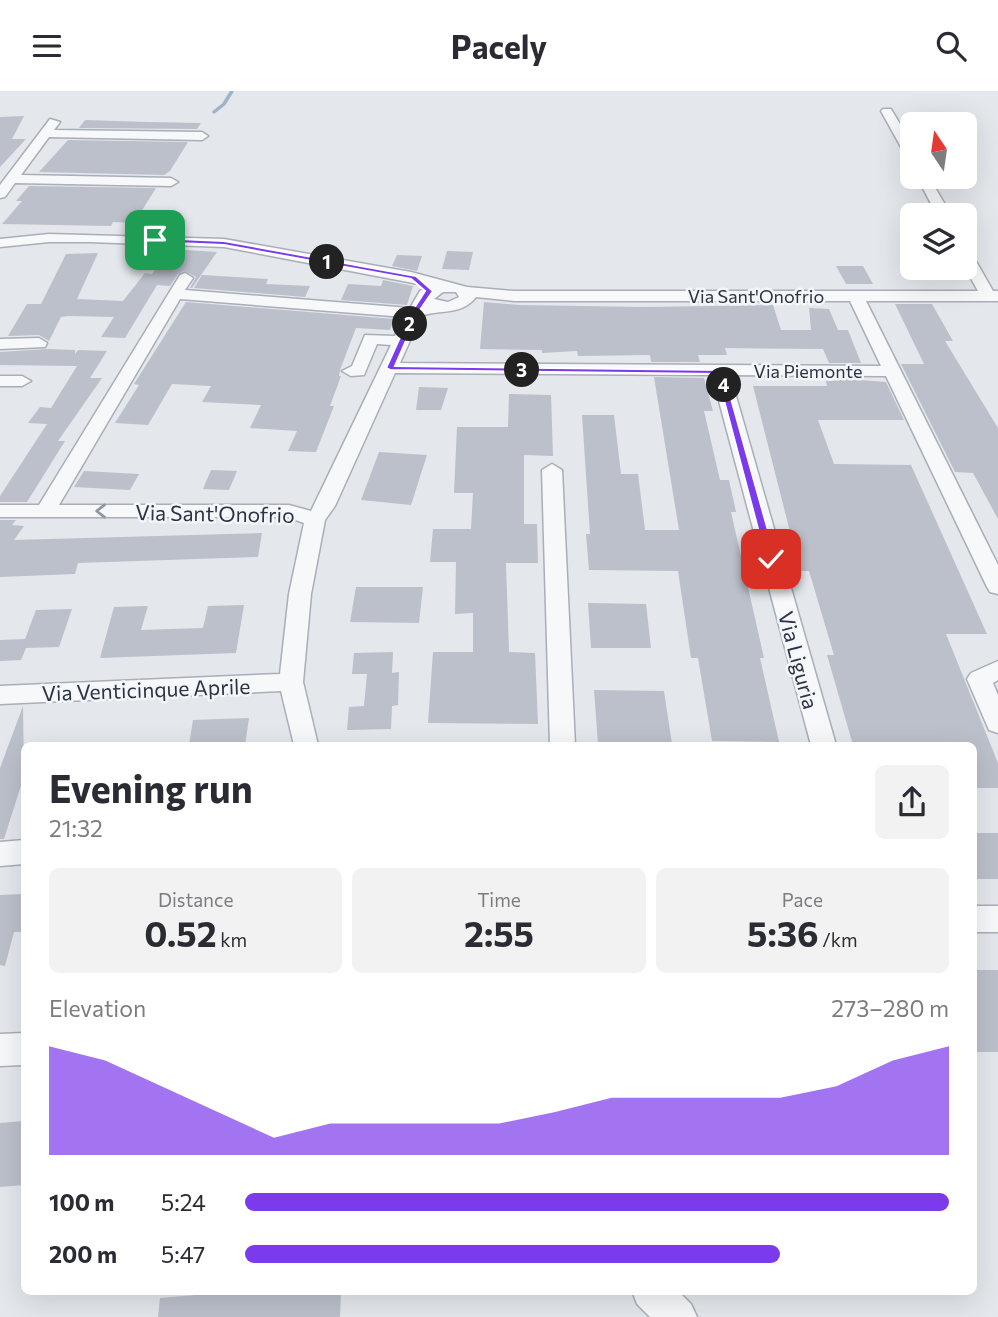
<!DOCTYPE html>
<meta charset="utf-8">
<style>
body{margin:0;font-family:Commissioner,sans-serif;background:#f2f2f3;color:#2b2b33;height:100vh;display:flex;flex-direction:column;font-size:26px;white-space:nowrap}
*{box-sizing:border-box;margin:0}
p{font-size:23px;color:#7c7c81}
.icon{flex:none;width:38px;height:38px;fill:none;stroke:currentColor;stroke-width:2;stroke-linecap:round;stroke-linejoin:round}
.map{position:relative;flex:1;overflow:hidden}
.drawer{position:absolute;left:21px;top:651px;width:956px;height:553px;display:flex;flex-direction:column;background:#fff;border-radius:10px;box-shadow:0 7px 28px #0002}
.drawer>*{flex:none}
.needle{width:46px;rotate:347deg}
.buttons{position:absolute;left:900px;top:21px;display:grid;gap:14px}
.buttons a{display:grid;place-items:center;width:77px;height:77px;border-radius:10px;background:#fff;box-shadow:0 7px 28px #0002;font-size:35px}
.pin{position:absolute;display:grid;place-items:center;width:60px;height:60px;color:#fff;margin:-30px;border-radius:14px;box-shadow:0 4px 10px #0006}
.km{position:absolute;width:35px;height:35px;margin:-18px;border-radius:50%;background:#222;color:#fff;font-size:19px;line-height:35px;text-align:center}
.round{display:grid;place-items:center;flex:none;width:74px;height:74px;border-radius:10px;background:#f2f2f3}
.summary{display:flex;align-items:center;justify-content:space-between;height:119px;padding:0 28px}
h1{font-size:38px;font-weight:700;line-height:52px}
.metrics{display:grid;grid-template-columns:repeat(3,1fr);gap:10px;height:119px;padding:7px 28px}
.metrics div{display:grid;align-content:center;border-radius:10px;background:#f2f2f3;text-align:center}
.metrics b{font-size:35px;font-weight:700}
.metrics small{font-size:19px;font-weight:400}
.metrics p{font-size:19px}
.chart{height:196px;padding:14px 28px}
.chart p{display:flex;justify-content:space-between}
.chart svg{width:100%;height:126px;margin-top:7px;fill:#7c3aed;opacity:.7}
ul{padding:0 28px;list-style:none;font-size:23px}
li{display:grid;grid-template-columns:112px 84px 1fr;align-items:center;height:52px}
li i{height:18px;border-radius:9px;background:#7c3aed}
header{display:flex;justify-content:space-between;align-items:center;height:91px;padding:0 28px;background:#fff;font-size:32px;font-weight:700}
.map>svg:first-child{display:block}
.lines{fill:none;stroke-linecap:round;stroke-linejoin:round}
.stream{stroke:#9fb4cc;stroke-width:3.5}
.building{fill:#bbc0ca}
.minor-casing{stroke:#a9aeb7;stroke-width:3}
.minor{fill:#f7f8fa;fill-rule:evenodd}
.oneway{stroke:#9196a0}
.route{fill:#7c3aed;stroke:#fff;stroke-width:2}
.labels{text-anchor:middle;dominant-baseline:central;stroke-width:5;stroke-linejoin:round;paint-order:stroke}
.far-street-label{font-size:18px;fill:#2b3445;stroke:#f4f6f9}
.street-label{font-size:21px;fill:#2b3445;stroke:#f4f6f9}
</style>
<header><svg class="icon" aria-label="menu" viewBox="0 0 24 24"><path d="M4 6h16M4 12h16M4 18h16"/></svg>Pacely<svg class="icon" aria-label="search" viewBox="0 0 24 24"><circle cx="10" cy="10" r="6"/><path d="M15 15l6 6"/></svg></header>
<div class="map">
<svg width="998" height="1226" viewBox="0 0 998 1226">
<rect width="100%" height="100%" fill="#e4e7ec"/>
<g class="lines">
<path class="stream" d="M214 21 224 13 232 0"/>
</g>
<path class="building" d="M24 25 12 48H26L0 76V26Z
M85 29 148 31 201 32 197 38 79 37Z
M68 49 188 51 170 80 164 84 39 81Z
M29 95 156 97 134 132 113 131 111 135 2 133 22 110H16Z
M171 158 217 161 192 197H190L196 186 184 180 178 183 170 195 157 194 125 247 101 246 114 226 69 225 61 226 49 250 39 244 8 245 27 213H41L66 163 98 162 77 208 123 210 145 182 152 183Z
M447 160 473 161 469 179 442 178Z
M397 164 422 165 417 180 392 175Z
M836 175H863L873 193H846Z
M202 184 268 188 266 193 310 195 305 206 194 197Z
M383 189 413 195 407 214 341 209 348 193 381 195Z
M186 211 394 228 390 239 356 237 340 279 339 285H341L330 315H334L316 361 288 360 297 340 250 337 261 314 202 311 211 295 172 293 148 334 115 332 139 294 134 293Z
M484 211 520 214 644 216 773 214 781 239H811L809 217 829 218 838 239H848L861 272H829L823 258 725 257 727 264H698L700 271H651L650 264 578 265 577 260 542 262V259L480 258Z
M895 213H932L953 250H945L998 337V428L973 382 955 381 901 273H924Z
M47 258 75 259V263L78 259 107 260 90 287H102L58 350H65L27 411H0V405L47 333 28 332 40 316 51 317 77 275 0 274V261Z
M654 286 704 287 713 320H704L720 389H729L736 421H731L764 567H760L779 651 712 650 698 567H691L678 480 589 479 586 443H590L582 324H614L621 383H638L645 439H679Z
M834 287 886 291 904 329H818L834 373 911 374 987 543H946L998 672V697H973V654H853L827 564H834L809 480H800L753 295H827L826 290H835Z
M419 296 448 297 441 319H416Z
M509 303 551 304 553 365 524 364V433H537L538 472H506L509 561 535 562 538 633 428 632 433 561H473V522L455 523 456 471H430L433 438H471L473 402H454L457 336H508Z
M379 361 427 364 411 414 361 409Z
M211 379 237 380 229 399 203 398Z
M84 380 139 383 130 399 74 396Z
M0 429H16L12 434 24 435 14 449 262 442 258 466 78 472 75 483 0 486Z
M356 496H423L419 532 350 531Z
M588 512 646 513 651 557H591Z
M244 514 236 562 100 567 114 516 148 515 141 539 203 537 208 515Z
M72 518 59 556 26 557 21 569 0 570V549L25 548 36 519Z
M393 561 392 582 399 581 398 614 392 615 391 638 347 639 349 616 364 615 367 583H352L354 562Z
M594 599 664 600 672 653H598Z
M23 615 24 685 4 748H0V677Z
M249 627 245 654H189L193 629Z
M973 742H998V788H973Z
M24 803V841H14L5 875 0 874V804Z
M973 879H998V961H975L973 954Z
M24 1030V1094L0 1096V1032Z
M243 1200H341L340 1226H158L160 1207Z"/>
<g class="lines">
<g class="minor-casing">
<path id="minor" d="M883 18H891L912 53V69L906 65 881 20Z
M50 28 60 31 54 39 202 41 208 45 202 49 49 46 21 84 171 87 178 91 171 95 15 92 5 106 0 107V94Z
M917 86H929L951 124H937Z
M49 143 224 148 411 181 467 196 514 200H978L964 175V157L969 158 993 200H998V210H866L998 474V503L990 501 987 496 886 285 730 284 836 654H811L712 284 395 282 335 415 325 429 311 503 303 591 318 654H294L281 600 0 613V595L280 583 289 503 304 432 287 426H0V414H39L180 184 185 182 193 187 185 199 410 217 420 200 429 195 224 156 90 151H49L0 156V148ZM443 201H456L459 206 448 211 434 208ZM476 206 514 210H850L881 275 400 272 421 225C441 218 461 225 476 206ZM180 208 404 226 395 245 365 244 352 275 342 280 351 285 364 284 377 253 391 254 311 420 289 414H59Z
M39 247 47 252 45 256 0 258V248Z
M0 285H22L31 290 22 295H0Z
M552 373 562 379 575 654H550L542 379Z
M998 570V589L993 592 998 604V642L989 639 967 588 971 582Z
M24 749V773L0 775V751Z
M973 815H998V841H973Z
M24 942V974L0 975V943Z
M632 1200H678L691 1213 697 1226H650L637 1213Z"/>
</g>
<use href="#minor" class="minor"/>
</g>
<defs><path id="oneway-chevron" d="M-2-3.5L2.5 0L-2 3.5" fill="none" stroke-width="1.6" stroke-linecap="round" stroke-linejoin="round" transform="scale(1.75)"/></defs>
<use class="oneway" href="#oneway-chevron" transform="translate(101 420) rotate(-180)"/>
<path class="route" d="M155 147 224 150 416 185 433 200 418 222 395 275 723 279 776 468 771 471 766 468 717 283 390 279 386 277 411 222 425 200 411 188 224 154 152 151Z"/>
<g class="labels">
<g class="far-street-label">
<text x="756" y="205">Via Sant'Onofrio</text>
<text x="808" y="280">Via Piemonte</text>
</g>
<g class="street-label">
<text transform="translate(215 422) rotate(1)">Via Sant'Onofrio</text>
<text transform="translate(799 569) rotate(75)">Via Liguria</text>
<text transform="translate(146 598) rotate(-2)">Via Venticinque Aprile</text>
</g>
</g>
</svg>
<div class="buttons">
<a><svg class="needle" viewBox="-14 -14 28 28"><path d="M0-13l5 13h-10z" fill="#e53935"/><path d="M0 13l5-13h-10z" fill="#7c7c81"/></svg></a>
<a><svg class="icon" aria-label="layers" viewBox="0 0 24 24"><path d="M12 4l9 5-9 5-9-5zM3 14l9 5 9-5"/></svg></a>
</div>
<div class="pin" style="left:155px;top:149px;background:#1e9e55"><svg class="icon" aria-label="arrive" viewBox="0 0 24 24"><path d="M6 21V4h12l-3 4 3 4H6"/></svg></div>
<div class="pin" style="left:771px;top:468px;background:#d93025"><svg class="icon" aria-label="check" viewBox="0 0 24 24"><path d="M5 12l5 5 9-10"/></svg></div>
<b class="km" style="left:327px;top:171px">1</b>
<b class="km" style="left:410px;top:233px">2</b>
<b class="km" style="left:522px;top:279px">3</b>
<b class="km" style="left:724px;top:294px">4</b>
<section class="drawer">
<div class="summary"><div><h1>Evening run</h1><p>21:32</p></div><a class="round"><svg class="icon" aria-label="share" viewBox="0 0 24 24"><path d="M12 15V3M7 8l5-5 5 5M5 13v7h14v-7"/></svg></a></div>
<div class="metrics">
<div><p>Distance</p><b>0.52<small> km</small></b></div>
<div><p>Time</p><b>2:55</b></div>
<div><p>Pace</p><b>5:36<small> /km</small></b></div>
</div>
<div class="chart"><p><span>Elevation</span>273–280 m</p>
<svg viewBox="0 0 160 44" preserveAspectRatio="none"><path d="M0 44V6L10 11L20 20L30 29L40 38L50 33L60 33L70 33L80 33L90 29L100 24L110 24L120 24L130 24L140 20L150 11L160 6V44z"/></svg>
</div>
<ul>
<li><b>100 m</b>5:24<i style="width:100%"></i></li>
<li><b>200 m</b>5:47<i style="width:76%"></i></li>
</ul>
</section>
</div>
